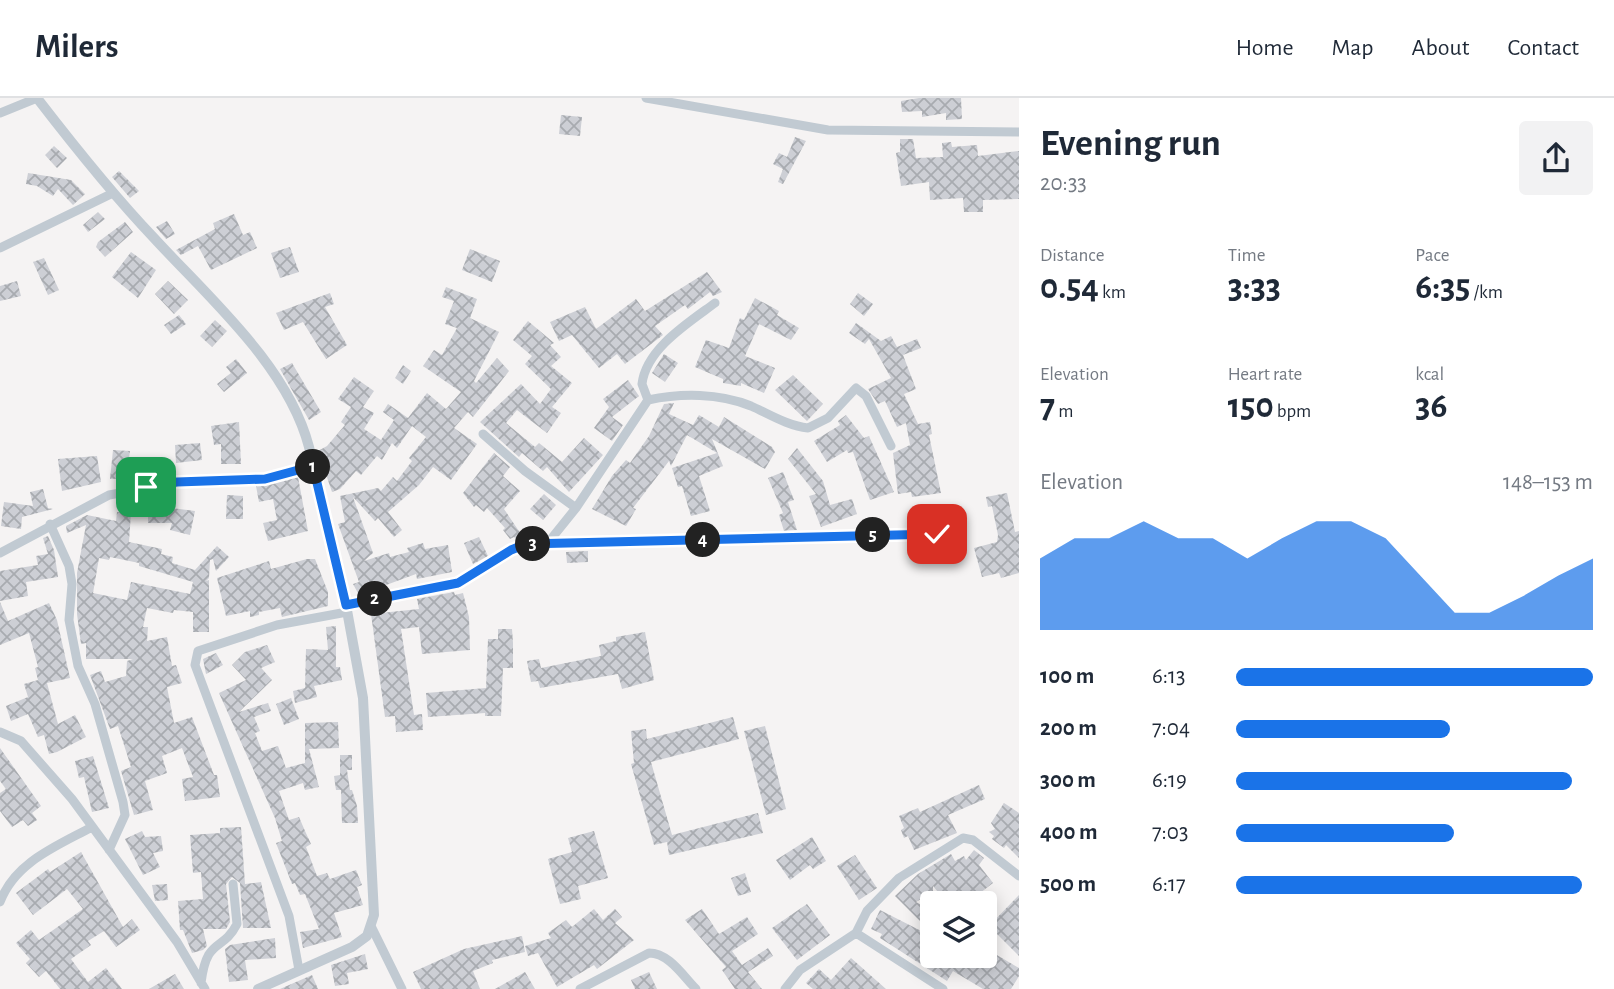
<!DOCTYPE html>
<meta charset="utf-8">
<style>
body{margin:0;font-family:"Alegreya Sans",sans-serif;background:#f2f2f3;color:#1f2937;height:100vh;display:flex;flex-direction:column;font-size:26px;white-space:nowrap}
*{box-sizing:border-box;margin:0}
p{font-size:23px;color:#747a83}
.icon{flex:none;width:38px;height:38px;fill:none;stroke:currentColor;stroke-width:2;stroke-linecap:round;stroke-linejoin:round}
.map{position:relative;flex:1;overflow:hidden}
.sheet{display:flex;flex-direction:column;background:#fff;width:595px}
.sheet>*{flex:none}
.fabs{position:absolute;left:920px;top:793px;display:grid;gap:14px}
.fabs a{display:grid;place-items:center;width:77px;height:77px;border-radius:7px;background:#fff;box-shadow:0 4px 18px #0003;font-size:35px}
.pin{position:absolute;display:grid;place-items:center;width:60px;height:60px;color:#fff;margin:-30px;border-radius:14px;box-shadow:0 4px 10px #0006}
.km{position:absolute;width:35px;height:35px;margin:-18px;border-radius:50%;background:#222;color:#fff;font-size:19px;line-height:35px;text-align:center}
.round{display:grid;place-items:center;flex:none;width:74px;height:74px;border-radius:7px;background:#f2f2f3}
.head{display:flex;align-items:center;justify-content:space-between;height:119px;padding:0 21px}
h1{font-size:38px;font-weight:700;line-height:52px}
.figures{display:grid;grid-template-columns:repeat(3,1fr);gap:10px;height:119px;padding:7px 21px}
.figures div{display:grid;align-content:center}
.figures b{font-size:35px;font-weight:700}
.figures small{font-size:19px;font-weight:400}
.figures p{font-size:19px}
.chart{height:196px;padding:14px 21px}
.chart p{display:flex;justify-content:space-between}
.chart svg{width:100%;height:126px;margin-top:7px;fill:#1a73e8;opacity:.7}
ul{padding:0 21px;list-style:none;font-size:23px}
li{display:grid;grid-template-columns:112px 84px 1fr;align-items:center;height:52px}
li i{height:18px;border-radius:9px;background:#1a73e8}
header{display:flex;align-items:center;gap:42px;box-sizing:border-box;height:98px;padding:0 35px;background:#fff;border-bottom:2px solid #e0e1e3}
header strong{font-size:33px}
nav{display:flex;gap:38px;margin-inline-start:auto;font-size:24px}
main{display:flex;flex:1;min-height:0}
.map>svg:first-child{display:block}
.building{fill:url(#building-cross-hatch);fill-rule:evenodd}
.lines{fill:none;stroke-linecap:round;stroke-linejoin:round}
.minor{stroke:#c1cad2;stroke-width:9}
.tertiary{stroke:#c1cad2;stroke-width:10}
.route-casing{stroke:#fff;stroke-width:14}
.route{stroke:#1a73e8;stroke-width:9}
</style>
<header>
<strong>Milers</strong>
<nav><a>Home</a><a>Map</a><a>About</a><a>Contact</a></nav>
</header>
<main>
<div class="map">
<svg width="1019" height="891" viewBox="0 0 1019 891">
<defs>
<pattern id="building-cross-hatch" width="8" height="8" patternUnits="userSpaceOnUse" patternTransform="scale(1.75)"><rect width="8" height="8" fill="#cdcfd5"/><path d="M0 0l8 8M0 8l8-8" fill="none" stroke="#a8abb0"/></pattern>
</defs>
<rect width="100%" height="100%" fill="#f5f3f3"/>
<path class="building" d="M919 0H961L962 21 946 22V15L922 19V13L902 14 901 3Z
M561 17 582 19 580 38 559 36Z
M795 39 806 43 783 86 778 84 783 71 773 66 779 55 787 59Z
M900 41H913L916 60 943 59 942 45 951 44 952 49 977 47 978 58 1019 53V101L983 102V114H964L963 100 930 102 929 84 901 88 896 55 900 54Z
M54 48 67 60 57 70 45 57Z
M119 73 139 93 130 100 112 79Z
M28 75 71 82 85 96 73 107 58 91 53 98 37 88 26 86Z
M98 114 105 121 88 134 83 127Z
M234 116 243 137 250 134 257 150 211 172 198 148 181 157 176 152 215 131 213 125Z
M167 123 175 136 166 141 156 129Z
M125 124 133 134 105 159 96 149 98 144Z
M290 149 299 174 280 180 271 155Z
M470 151 500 163 492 184 462 172Z
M131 154 156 172 138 200 112 179Z
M44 160 59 192 48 197 33 164Z
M707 174 722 194 713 198 710 194 688 211 685 207 655 228 663 237 625 266 617 256 599 270 572 237 559 243 550 224 585 209 596 231 636 201 645 213Z
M17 183 21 198 0 203V188Z
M168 183 188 202 174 216 155 196Z
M446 189 477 201 470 220 499 234 474 283 476 285 497 260 509 273 473 319 468 314 454 330 477 346 451 382 433 369 419 387 388 414 402 432 394 439 378 420 375 423 353 399 373 455 364 463 389 455 390 459 409 454 407 450 423 445 425 451 448 447 452 474 417 481 416 476 359 497 353 486 359 484 338 426 345 424 340 398 378 390 381 393 393 379 397 383 412 363 409 360 426 339 412 328 397 350 392 345 382 362 377 358 361 377 356 373 340 391 332 394 318 353 327 348 345 327 341 324 351 309 338 301 354 279 374 293 363 309 374 315 364 331 381 342 394 322 383 314 388 306 408 320 427 295 446 311 461 294 423 268 434 252 442 257 457 230 445 226 454 203 442 199Z
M330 195 334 206 325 209 347 247 326 261 303 224 284 232 276 215Z
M858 195 873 206 864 218 850 206Z
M755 200 779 213 777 217 799 230 791 242 759 226 745 258 775 270 764 295 741 285V288L723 285V281L695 269 706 242 729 250 740 220 744 222Z
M179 217 186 226 171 236 164 227Z
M215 222 227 233 212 249 200 238Z
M528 223 554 245 550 247 561 259 551 268 572 285 552 309 561 315 547 335 517 312 506 325 535 349 539 345 562 364 584 340 603 357 569 394 547 369 543 373 522 355 519 359 480 324 521 286 540 306 551 291 525 266 532 258 513 242Z
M856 225 881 243 891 238 897 249 917 241 921 250 903 257 916 291 904 296 918 326 930 324 932 336 929 337 941 395 912 399 911 394 898 396 893 355 910 347 906 325 897 329 885 303 878 306 868 291 891 280 869 241 865 246 849 235Z
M664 256 678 265 665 284 652 275Z
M236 261 247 275 224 294 217 286 231 275 226 269Z
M292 265 321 314 309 322 280 271Z
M403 267 411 273 403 286 395 280Z
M793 277 823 306 807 323 775 292Z
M628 282 639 298 612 319 623 327 612 343 594 330 609 309 603 301Z
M674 305 669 316 693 327 699 317 719 329 724 319 772 349 775 354 765 371 712 341 723 368 699 378 710 413 691 418 682 388 678 389 672 370 717 355 687 337 671 368 669 363 633 410 636 411 626 428 592 411 612 378 626 362 630 365 649 338 664 306Z
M846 317 864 340 869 338 894 394 870 402 853 354 848 355 847 352 827 364 814 343 840 327 838 323Z
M239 324 241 366H221V346L214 347 211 328Z
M200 345 202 362 176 365 175 347Z
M797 350 823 383 830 407 852 401 857 416 821 429 809 398 816 396 788 361Z
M113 352 130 353 129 360H136L135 380 110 381Z
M494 355 510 369 503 378 520 393 504 411 523 439 517 442 514 439 510 441 503 432 505 430 487 410 484 414 476 407 474 409 463 395Z
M97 358 101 384 62 393 58 361Z
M783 374 794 402 788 404 797 432 784 433 779 417 783 415 768 380Z
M298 379 308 433 268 443 263 425 277 422 273 401 259 404 256 388Z
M43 391 48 410 53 411 22 419 21 431 1 428 4 404 33 408 30 394Z
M1007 395 1015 434 1019 433V475L1001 480 999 475 982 479 974 450 997 444 998 437 992 408 988 409 986 399Z
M544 396 556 407 543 422 530 411Z
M227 397 243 398V421H226Z
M148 407 195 413 190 437 170 432 172 425H148Z
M117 414 131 415 129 444 162 451 161 456 173 459 172 465 195 472 217 448 229 459 216 473 213 461 210 462 209 480 206 483 209 482V534H193V514L174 512 173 515 147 510 143 529H148L147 543 167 539 172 568 176 567 182 585 167 589 174 625 192 619 214 677H217L220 699 185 703 182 681 193 679 182 650 162 658 167 675 145 683 153 712 134 717 121 673 131 669 118 628 110 631 90 577 101 573 105 584 126 578 127 563 133 561H86V545L81 546 77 516V475L86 427 67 435 66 428 87 417 116 423ZM110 459 139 465V468L193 484 190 496 131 484 127 502 93 495 99 460 109 462Z
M48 438 54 452 58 479 26 484 28 498 0 503V473L38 467 36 458 48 456 43 440Z
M479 439 488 458 473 466 464 445Z
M588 453V464L567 465 566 454Z
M307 461H315L328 494V508L282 519 280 510 259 514V517L250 519V513L226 518 217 480 269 463 271 471Z
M454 494 455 497 463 495 469 519 470 552 422 556 419 529 401 531 414 617 422 616 423 632 396 634 395 618 385 619 371 516 419 511 417 501Z
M0 504 8 523 49 505 57 522 70 580 47 585 58 626 75 617 86 639 57 654 49 656 44 637 38 639 28 616 11 623 6 608 28 599 24 586 38 582 35 570 38 569 29 535 0 547Z
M336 528V569H340L342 582 314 588 317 599 295 605 293 593 305 590 306 551 328 552 326 529Z
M498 531H512L513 545V570H503L501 618H485V615L428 619 426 595 486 590 488 541H498Z
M645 534 654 582 622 591 618 576 540 590 538 583 531 584 527 563 539 561 541 570 601 558 599 547 616 543V539Z
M267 547 275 564 261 570 272 582 239 614 268 605 271 613 254 619 260 633 255 635 262 653 278 648 286 670 305 665V625L338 624 339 650 309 651 319 689 305 692 303 685 279 693 289 722 299 719 305 733 311 746 306 749 317 778 327 775 330 781 356 772 362 787 357 789 363 807 334 815 342 839 303 850 300 834 319 831 305 796 300 797 295 785 292 786 276 745 282 743 275 720 219 595 246 582 232 567 245 554Z
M216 555 223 567 206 576 203 561Z
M291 600 299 621 284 627 276 606Z
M733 619 739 641 651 664 672 737 758 715 763 735 669 757 667 744 654 747 631 666 634 665 631 633 646 631 647 641Z
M765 628 786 711 766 717 744 633Z
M0 650 41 708 32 715 37 722 28 728 23 722 12 729 0 713V695L6 691 0 683Z
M340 657H352V672H347L350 692H352L357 708 358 725H342L341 692H336L334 678 340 677Z
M93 658 109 710 92 714 84 679 79 680 75 663Z
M979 687 985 701 948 717 957 735 914 752 908 738 904 740 901 732 904 730 899 718 918 710 920 714Z
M1004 705 1019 715V760L1006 747 1004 750 992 741 994 738 989 734 995 731 991 725Z
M241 729 245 786 261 784 271 830H243L240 785 232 779 226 786 230 824 226 831H203L207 848 203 852 192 855 183 832H180L178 803 203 801 201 774 193 775 190 737 220 735V730Z
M142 733 145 739 161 738 163 753 153 755 160 769 143 777 125 741Z
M594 733 608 780 578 788 581 801 560 806 548 761 572 754 568 740Z
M812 739 826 763 813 771 810 767 790 782 776 762Z
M974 752 984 760 979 767 993 785 967 805H947L933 788V794L916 804 933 813V836L895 798 918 776 951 756 955 763 964 758 966 762Z
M81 754 123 829 132 821 140 832 116 849 104 833 88 843 91 847 71 861 88 884 106 870 122 891H60L46 873 39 879 26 865 30 861 16 845 31 832 39 842 83 811 67 791 33 817 16 795 48 771 50 774Z
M855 757 877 790 859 802 837 768Z
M745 775 751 794 738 798 731 780Z
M167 786 168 802 155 803 152 787Z
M1019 797V858L989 828Z
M807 806 830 837 797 862 772 830Z
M594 811 603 822 615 811 622 819 615 825 634 842 597 871 594 867 557 889 538 855 528 858 525 848 551 840 548 835 566 822 572 829Z
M702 811 719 836 747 819 758 836 732 853 742 867 768 850 773 858 748 874 762 891H735L722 872 726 869 685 822Z
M880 812 933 839 922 858H985V850L1019 870V878L1011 891H983L953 873 947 883 880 840 882 836 871 831Z
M522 838 525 854 492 862 493 865 473 873 480 891H421L413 874 464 851Z
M275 840 276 860 245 862 248 882 229 884 225 851 230 847Z
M365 856 368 871 347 875 349 886 335 888 331 867Z
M851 860 886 891H813L806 885 819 871 831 882Z
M525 874 535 891H495Z
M649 874 657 891H635L631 882Z
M175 876 184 891H149Z
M312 877 318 891H280Z"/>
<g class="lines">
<path class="minor" d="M646 0 828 32 1019 34
M0 15 37 0
M0 150 113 95
M648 302 642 286C646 251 688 225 715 205
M483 336 525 373 576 410
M50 426 69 468 72 486 69 522 78 568 95 606 123 704 125 717 109 752
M547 446 576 410 648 302C681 295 719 295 751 308 769 316 788 328 808 330L828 320 856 290 866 298 891 348
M0 455 109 397 177 385 265 381 312 368
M346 507 458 485 511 452 526 446 937 436
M0 634 21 643 72 701 177 844 205 891
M0 804C15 764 57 748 92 729
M372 830 402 891
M856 835 943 891
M299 872 289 818 195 567 198 553 277 527 347 514
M201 885C207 838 222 855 237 826L233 786
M580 891 649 855C669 855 683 878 696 891
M785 891 800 872 856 835 867 813 899 780 963 740 973 742 1019 778"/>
<path class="tertiary" d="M37 0C74 48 112 96 154 140 209 200 288 268 309 349L346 507 363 600 374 817 367 838 352 849 258 891"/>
</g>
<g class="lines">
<g class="route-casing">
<path id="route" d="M146 389 177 384 265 381 313 368 346 507 458 485 511 452 526 446 937 436"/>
</g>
<use href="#route" class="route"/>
</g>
</svg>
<div class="fabs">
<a><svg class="icon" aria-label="layers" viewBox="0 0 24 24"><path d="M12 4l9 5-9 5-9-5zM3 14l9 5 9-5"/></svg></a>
</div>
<div class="pin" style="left:146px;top:389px;background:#1e9e55"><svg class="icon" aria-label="arrive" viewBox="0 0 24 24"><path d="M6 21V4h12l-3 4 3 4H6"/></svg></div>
<div class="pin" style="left:937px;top:436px;background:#d93025"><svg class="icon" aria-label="check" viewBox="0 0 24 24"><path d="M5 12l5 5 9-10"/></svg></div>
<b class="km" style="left:313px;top:369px">1</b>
<b class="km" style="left:375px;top:501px">2</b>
<b class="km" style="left:533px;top:446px">3</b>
<b class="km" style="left:703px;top:442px">4</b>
<b class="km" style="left:873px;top:437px">5</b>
</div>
<section class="sheet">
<div class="head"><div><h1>Evening run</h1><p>20:33</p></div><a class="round"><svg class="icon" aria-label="share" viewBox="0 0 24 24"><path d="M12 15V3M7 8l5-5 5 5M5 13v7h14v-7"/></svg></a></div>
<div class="figures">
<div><p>Distance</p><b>0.54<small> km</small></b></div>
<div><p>Time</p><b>3:33</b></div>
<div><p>Pace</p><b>6:35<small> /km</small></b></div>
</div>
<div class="figures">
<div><p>Elevation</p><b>7<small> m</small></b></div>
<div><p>Heart rate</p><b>150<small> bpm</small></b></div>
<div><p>kcal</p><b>36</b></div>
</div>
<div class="chart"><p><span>Elevation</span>148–153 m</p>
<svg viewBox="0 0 160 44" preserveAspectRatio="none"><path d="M0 44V19L10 12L20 12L30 6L40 12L50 12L60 19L70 12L80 6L90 6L100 12L110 25L120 38L130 38L140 32L150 25L160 19V44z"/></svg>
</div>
<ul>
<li><b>100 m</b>6:13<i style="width:100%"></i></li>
<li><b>200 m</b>7:04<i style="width:60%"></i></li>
<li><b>300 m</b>6:19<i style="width:94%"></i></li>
<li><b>400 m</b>7:03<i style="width:61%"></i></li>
<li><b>500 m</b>6:17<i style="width:97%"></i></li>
</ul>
</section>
</main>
